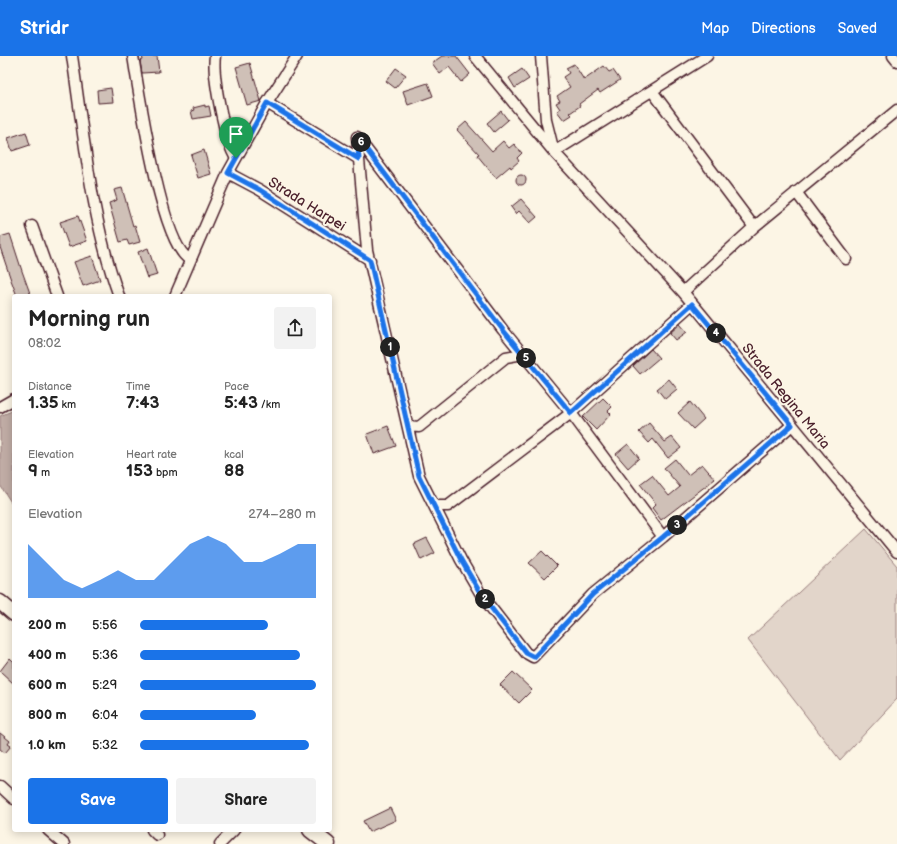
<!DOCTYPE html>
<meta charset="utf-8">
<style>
body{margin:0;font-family:"Balsamiq Sans",sans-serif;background:#f2f2f2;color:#222;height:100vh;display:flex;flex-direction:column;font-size:15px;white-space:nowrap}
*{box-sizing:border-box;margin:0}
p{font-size:13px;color:#767676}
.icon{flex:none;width:22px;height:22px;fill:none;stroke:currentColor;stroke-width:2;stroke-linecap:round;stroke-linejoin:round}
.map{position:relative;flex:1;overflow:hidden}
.panel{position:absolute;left:12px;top:238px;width:320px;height:538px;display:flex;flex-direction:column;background:#fff;border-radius:4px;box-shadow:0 2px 10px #0003}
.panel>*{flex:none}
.pin{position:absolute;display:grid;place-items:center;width:34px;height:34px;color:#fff;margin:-41px -17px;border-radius:50% 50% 50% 0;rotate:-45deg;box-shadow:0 0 4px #0007}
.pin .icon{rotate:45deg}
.km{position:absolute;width:20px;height:20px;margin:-10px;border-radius:50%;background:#222;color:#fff;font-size:11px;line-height:20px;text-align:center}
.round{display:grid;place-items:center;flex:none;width:42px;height:42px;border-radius:4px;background:#f2f2f2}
.headline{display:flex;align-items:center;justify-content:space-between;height:68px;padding:0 16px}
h1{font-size:22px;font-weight:700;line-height:30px}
.figures{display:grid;grid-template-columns:repeat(3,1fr);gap:6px;height:68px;padding:4px 16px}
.figures div{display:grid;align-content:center}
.figures b{font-size:17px;font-weight:700}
.figures small{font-size:11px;font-weight:400}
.figures p{font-size:11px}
.chart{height:112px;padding:8px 16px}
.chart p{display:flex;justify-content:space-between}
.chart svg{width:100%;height:72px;margin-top:4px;fill:#1a73e8;opacity:.7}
.action{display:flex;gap:8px;margin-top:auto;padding:8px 16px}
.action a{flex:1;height:46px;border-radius:4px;background:#1a73e8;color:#fff;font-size:16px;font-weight:700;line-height:46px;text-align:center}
.action a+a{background:#f2f2f2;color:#222}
ul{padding:0 16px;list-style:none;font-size:13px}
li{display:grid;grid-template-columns:64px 48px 1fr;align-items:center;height:30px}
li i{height:10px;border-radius:5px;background:#1a73e8}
header{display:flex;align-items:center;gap:24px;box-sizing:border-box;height:56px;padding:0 20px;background:#1a73e8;color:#fff}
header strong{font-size:19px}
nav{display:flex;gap:22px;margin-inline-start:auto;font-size:14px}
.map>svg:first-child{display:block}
.green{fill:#e2d5ca;stroke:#967a7a}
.water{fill:#c0aca5;stroke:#917474}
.building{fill:#cfc0b7;stroke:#4a1f2b}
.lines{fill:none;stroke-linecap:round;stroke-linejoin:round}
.street-casing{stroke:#4a1f2b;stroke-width:13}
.secondary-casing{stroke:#4a1f2b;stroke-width:17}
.street{stroke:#fcf5e5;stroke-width:10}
.secondary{stroke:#fcf5e5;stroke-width:14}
.route-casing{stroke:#fff;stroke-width:8}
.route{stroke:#1a73e8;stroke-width:5}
.labels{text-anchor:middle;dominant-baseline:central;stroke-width:4;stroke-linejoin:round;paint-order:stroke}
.street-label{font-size:14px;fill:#4a1f2b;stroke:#fcf5e5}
</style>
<header>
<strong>Stridr</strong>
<nav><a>Map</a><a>Directions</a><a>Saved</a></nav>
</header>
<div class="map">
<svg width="897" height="788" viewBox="0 0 897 788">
<rect width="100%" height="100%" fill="#fcf5e5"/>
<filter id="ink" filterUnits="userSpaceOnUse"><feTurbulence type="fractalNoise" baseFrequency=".025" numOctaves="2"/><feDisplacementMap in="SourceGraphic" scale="8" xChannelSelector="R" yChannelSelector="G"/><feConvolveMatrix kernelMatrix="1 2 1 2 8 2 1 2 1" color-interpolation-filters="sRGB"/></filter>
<g filter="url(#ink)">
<path class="green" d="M866 473 897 510V643L840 704 748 584Z"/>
<path class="water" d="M14 354V451L0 429V360Z"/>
<path class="building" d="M142 0H157L159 16 142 17 140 5 143 4Z
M442 0H456L470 18 461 26 449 11 440 18 432 7Z
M250 7 261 45 247 49 236 11Z
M574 8 584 24 604 10 609 16 613 14 620 24 600 37 598 34 579 48 580 50 570 57 572 59 564 64 557 55 560 53 556 47 560 45 557 40 570 31 563 21 569 17 566 12Z
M396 12 406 19 395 32 386 25Z
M522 13 529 23 515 32 509 22Z
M428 27 433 40 408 49 403 35Z
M111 32 113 46 98 47 97 34Z
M205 49V51L209 50 211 60 193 63 191 55 194 54 193 52Z
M501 55 508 64 494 76 487 67Z
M466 66 492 95 503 85 509 92 514 88 522 97 517 102 519 105 511 112 510 110 496 122 477 99 479 98 457 74Z
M26 76 30 89 12 95 8 82Z
M204 94 211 118 198 122 191 99Z
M516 124a5 5 0 1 1 10 0a5 5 0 1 1-10 0Z
M122 132 133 170 135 169 140 186 129 189 127 184 120 186 109 147 117 144 114 134Z
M521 143 537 161 530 167 519 155 516 158 511 151Z
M78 160 87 185 69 191 60 166Z
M10 178 22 215 31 240H17L11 224 0 191V181Z
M148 192 157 219 147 222 138 196Z
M92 200 100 224 83 230 74 206Z
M680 268 687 276 676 284 670 277Z
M651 293 659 302 640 318 633 310Z
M669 323 677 333 665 343 657 333Z
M603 342 612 351 608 355 611 358 596 374 583 361Z
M690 346 704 363 693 373 678 357Z
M649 367 665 386 672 381 681 392 668 402 653 383 649 387 639 376Z
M388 370 396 390 374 398 367 378Z
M628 388 639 402 628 412 616 398Z
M675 403 688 419 702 408 715 423 661 464 652 452 656 448 640 428 652 419 669 440 680 431 664 412Z
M427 482 435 497 421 504 414 488Z
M542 495 557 510 545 522 529 507Z
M10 602 14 606V628L0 615Z
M513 616 532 634 519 647 500 629Z
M0 677 10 685 8 688 11 690 5 697 0 693Z
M390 752 396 764 369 776 363 765Z"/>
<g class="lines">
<g class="street-casing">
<path id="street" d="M72 0C84 80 91 163 119 240
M133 0C139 36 161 188 189 203
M215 0C212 19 225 87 236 102
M475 0 554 96 707 0
M541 0 546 64 554 96 683 236 897 496
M893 0 897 5
M652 35 754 171 683 236
M267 47 359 103
M228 117 260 134 370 204
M796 136 846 203
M32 170 57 240
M754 171 897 54
M175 240 228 117 267 47 297 0
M0 351 14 343
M408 370 419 371 506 301 523 298
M435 450H448L571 357 692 248
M663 481 571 357 503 274 357 81 367 194 419 420 461 504 482 540 526 597 533 601 593 538 663 481 792 369
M0 730 14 743
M48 774 64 788
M152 774 157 779
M220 788 234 774"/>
</g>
<g class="secondary-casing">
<path id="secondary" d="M0 546 14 558
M310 774 328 788"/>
</g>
<use href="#street" class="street"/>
<use href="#secondary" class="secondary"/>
</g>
</g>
<g class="lines" filter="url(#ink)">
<g class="route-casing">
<path id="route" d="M267 47 359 103 357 81 503 274 571 357 692 248 792 369 663 481 593 538 534 601 526 597 482 540 461 504 419 420 370 204 260 134 228 117Z"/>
</g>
<use href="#route" class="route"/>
</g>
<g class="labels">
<g class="street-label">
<text transform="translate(307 148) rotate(32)">Strada Harpei</text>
<text transform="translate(786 340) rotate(51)">Strada Regina Maria</text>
</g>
</g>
</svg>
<div class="pin" style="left:236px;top:102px;background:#1e9e55"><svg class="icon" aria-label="arrive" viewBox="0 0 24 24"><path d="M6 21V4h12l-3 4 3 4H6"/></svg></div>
<b class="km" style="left:390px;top:291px">1</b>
<b class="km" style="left:485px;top:543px">2</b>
<b class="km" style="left:677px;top:469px">3</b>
<b class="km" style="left:716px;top:277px">4</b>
<b class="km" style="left:526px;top:302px">5</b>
<b class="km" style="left:361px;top:86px">6</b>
<section class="panel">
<div class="headline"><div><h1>Morning run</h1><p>08:02</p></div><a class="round"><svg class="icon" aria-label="share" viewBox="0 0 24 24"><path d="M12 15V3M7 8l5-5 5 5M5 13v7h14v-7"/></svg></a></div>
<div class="figures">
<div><p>Distance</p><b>1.35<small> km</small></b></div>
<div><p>Time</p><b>7:43</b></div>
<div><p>Pace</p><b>5:43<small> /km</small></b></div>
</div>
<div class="figures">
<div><p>Elevation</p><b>9<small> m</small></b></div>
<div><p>Heart rate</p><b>153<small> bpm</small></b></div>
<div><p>kcal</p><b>88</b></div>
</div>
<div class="chart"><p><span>Elevation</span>274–280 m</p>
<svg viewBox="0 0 160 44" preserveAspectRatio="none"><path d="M0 44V11L10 22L20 33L30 38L40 33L50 27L60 33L70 33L80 22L90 11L100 6L110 11L120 22L130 22L140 17L150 11L160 11V44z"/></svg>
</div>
<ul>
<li><b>200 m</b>5:56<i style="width:73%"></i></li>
<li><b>400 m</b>5:36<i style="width:91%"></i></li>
<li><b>600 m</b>5:29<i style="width:100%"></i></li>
<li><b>800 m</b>6:04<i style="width:66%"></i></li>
<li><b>1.0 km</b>5:32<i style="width:96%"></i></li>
</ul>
<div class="action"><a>Save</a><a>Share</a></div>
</section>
</div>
